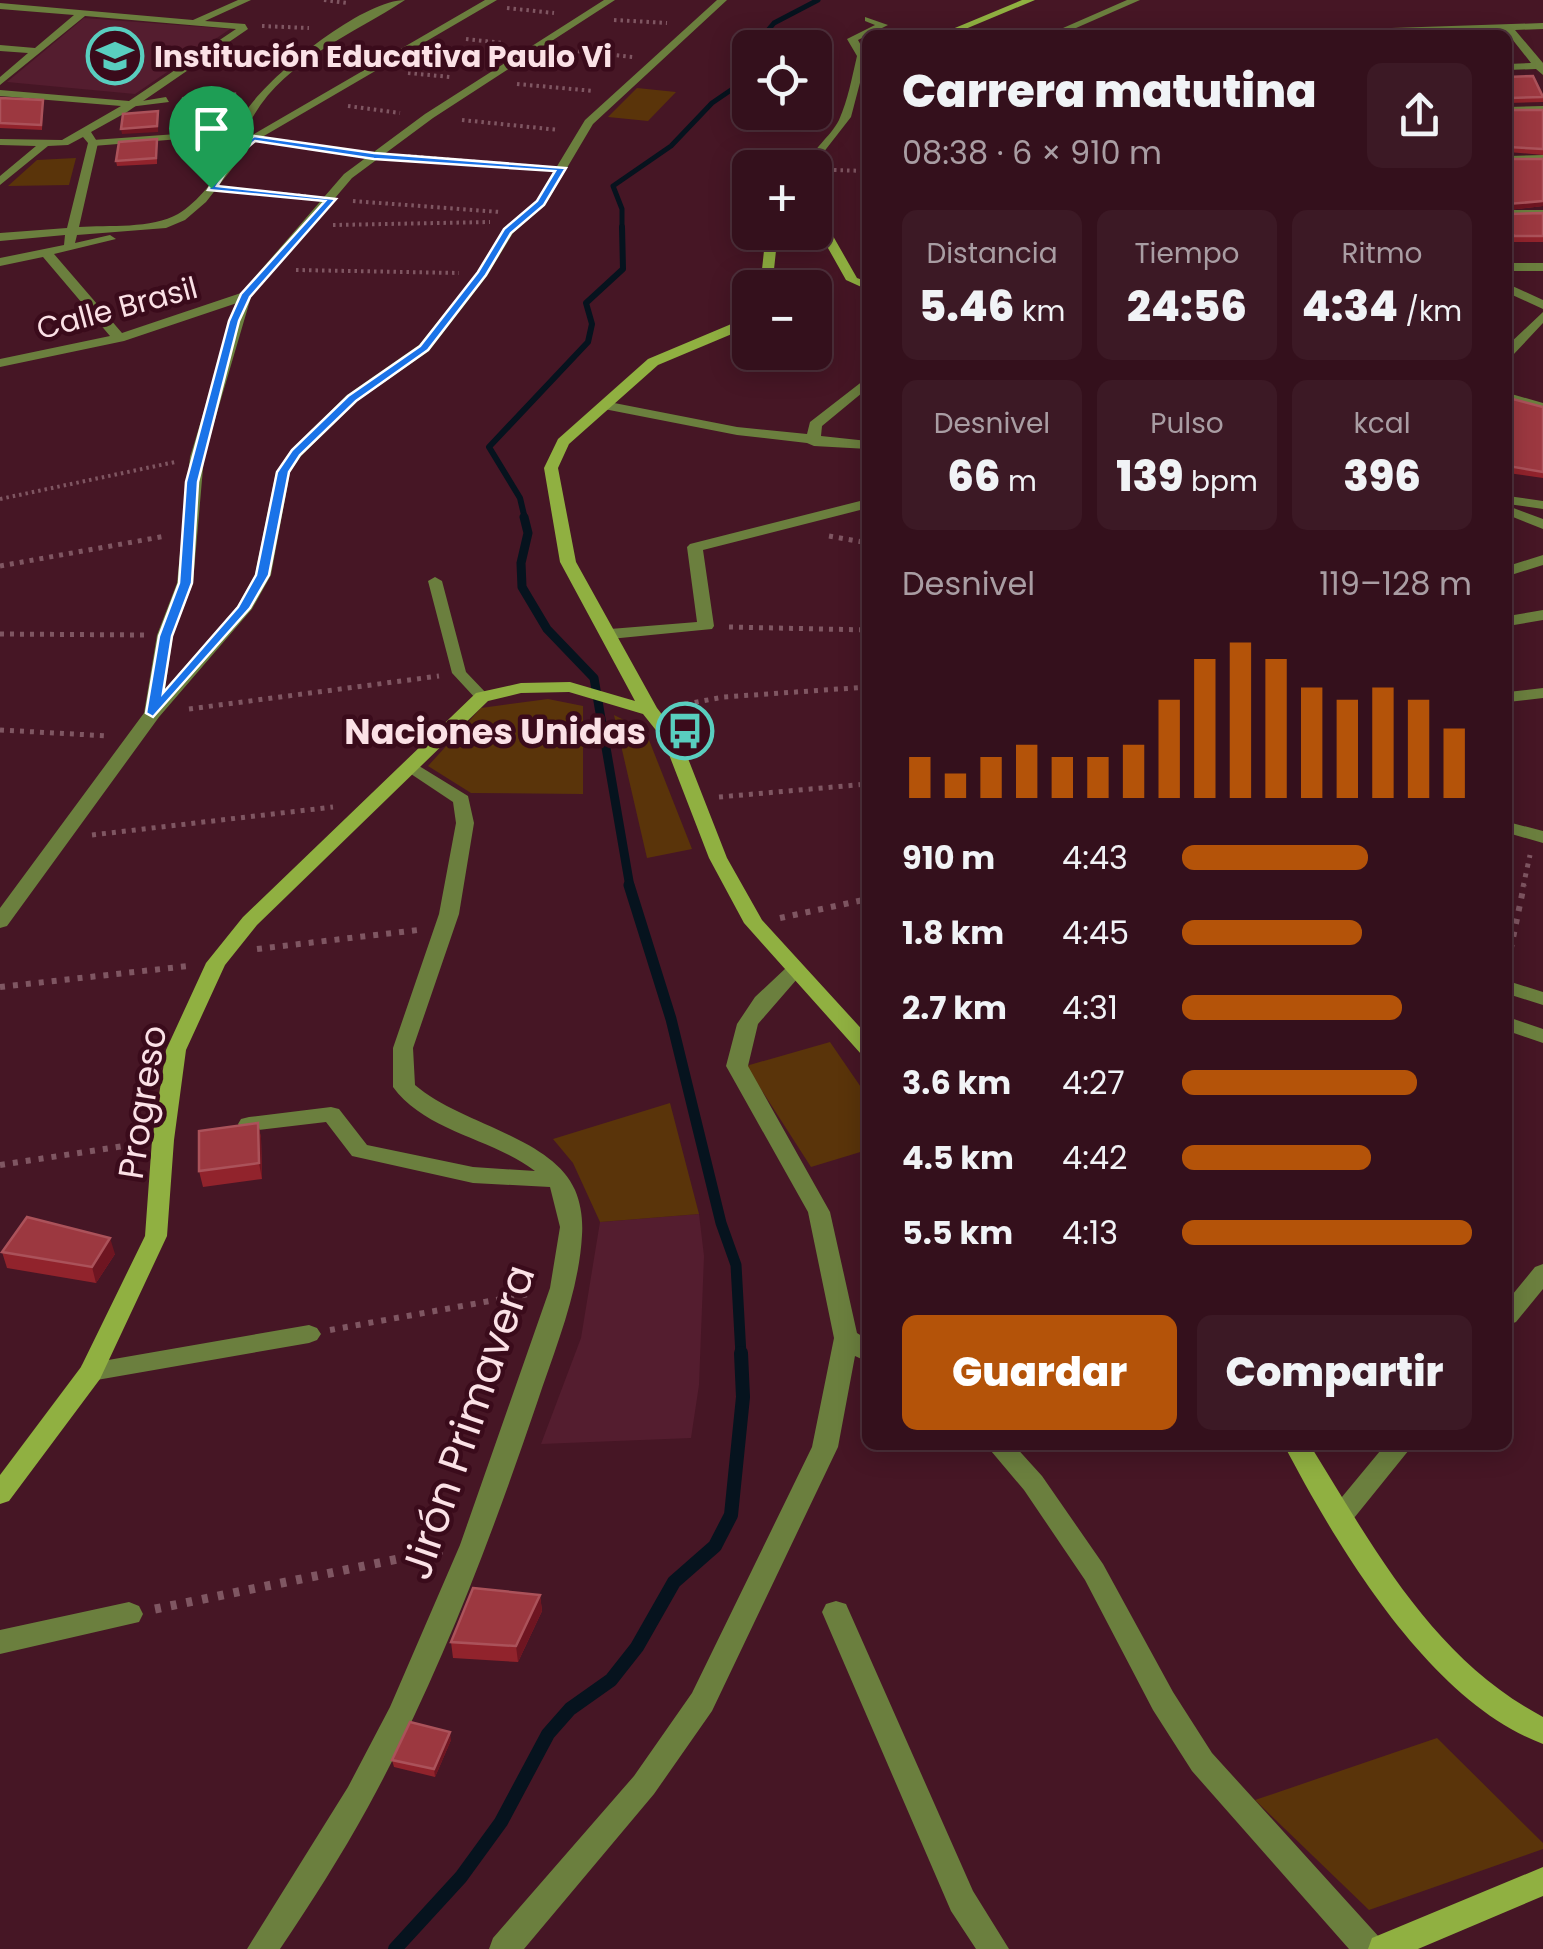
<!DOCTYPE html>
<html lang="es">
<meta charset="utf-8">
<style>
body{margin:0;font-family:Poppins,sans-serif;background:#3c1925;color:#f1f3f6;height:100vh;display:flex;flex-direction:column;font-size:38px;white-space:nowrap}
*{box-sizing:border-box;margin:0}
p{font-size:32px;color:#a99da3}
.icon{flex:none;width:55px;height:55px;fill:none;stroke:currentColor;stroke-width:2;stroke-linecap:round;stroke-linejoin:round}
.map{position:relative;flex:1;overflow:hidden}
.details{position:absolute;left:862px;top:30px;width:650px;height:1420px;display:flex;flex-direction:column;background:#34101c;border-radius:15px;box-shadow:0 5px 25px #0003,0 0 0 2px #4e303b}
.details>*{flex:none}
.fabs{position:absolute;left:732px;top:30px;display:grid;gap:20px}
.fabs a{display:grid;place-items:center;width:100px;height:100px;border-radius:15px;background:#34101c;box-shadow:0 5px 25px #0003,0 0 0 2px #4e303b;font-size:50px}
.pin{position:absolute;display:grid;place-items:center;width:85px;height:85px;color:#fff;margin:-102px -42px;border-radius:50% 50% 50% 0;rotate:-45deg;box-shadow:0 0 10px #0007}
.pin .icon{rotate:45deg}
.round{display:grid;place-items:center;flex:none;width:105px;height:105px;border-radius:15px;background:#3c1925}
.headline{display:flex;align-items:center;justify-content:space-between;height:170px;padding:0 40px}
h1{font-size:45px;font-weight:800;line-height:75px}
.figures{display:grid;grid-template-columns:repeat(3,1fr);gap:15px;height:170px;padding:10px 40px}
.figures div{display:grid;align-content:center;border-radius:15px;background:#3c1925;text-align:center}
.figures b{font-size:42px;font-weight:800}
.figures small{font-size:28px;font-weight:400}
.figures p{font-size:28px}
.chart{height:280px;padding:20px 40px}
.chart p{display:flex;justify-content:space-between}
.chart svg{width:100%;height:180px;margin-top:10px;stroke:#b45309;stroke-width:6}
.primary-button{display:flex;gap:20px;margin-top:auto;padding:20px 40px}
.primary-button a{flex:1;height:115px;border-radius:15px;background:#b45309;color:#fff;font-size:40px;font-weight:800;line-height:115px;text-align:center}
.primary-button a+a{background:#3c1925;color:#f1f3f6}
ul{padding:0 40px;list-style:none;font-size:32px}
li{display:grid;grid-template-columns:160px 120px 1fr;align-items:center;height:75px}
li i{height:25px;border-radius:12px;background:#b45309}
.map>svg:first-child{display:block}
.built{fill:#541d2f}
.green{fill:#5a340a}
.lines{fill:none;stroke-linecap:round;stroke-linejoin:round}
.stream-far4{stroke:#06131e;stroke-width:5}
.stream-far3{stroke:#06131e;stroke-width:6}
.stream-far2{stroke:#06131e;stroke-width:9}
.stream-far1{stroke:#06131e;stroke-width:11}
.stream{stroke:#06131e;stroke-width:14}
.path-far3{stroke:#7f5662;stroke-width:4;stroke-dasharray:2.5 4;stroke-linecap:butt}
.path-far2{stroke:#7f5662;stroke-width:5;stroke-dasharray:4 6;stroke-linecap:butt}
.path-far1{stroke:#7f5662;stroke-width:6;stroke-dasharray:5 8;stroke-linecap:butt}
.path{stroke:#7f5662;stroke-width:9;stroke-dasharray:6 10;stroke-linecap:butt}
.lane{fill:#6b7f3e;fill-rule:evenodd}
.street{fill:#6b7f3e;fill-rule:evenodd}
.secondary{fill:#90b041;fill-rule:evenodd}
.wall{fill:#91232c}
.shaded-wall{fill:#6e1521}
.building{fill:#9c3840;stroke:#ab525a;stroke-width:2.5}
.route{fill:#1a73e8;stroke:#fff;stroke-width:2.5;fill-rule:evenodd}
.labels{text-anchor:middle;dominant-baseline:central;stroke-width:9;stroke-linejoin:round;paint-order:stroke}
.far-poi-label{font-size:30px;font-weight:bold;fill:#fbe1e6;stroke:#3a0b1b;text-anchor:start}
.far-street-label{font-size:30px;fill:#fbe1e6;stroke:#3a0b1b}
.poi-label{font-size:35px;font-weight:bold;fill:#fbe1e6;stroke:#3a0b1b;text-anchor:end}
.street-label{font-size:35px;fill:#fbe1e6;stroke:#3a0b1b}
.near-street-label{font-size:42px;fill:#fbe1e6;stroke:#3a0b1b}
</style>
<div class="map">
<svg width="1543" height="1949" viewBox="0 0 1543 1949">
<rect width="100%" height="100%" fill="#461625"/>
<path class="built" d="M84 18 230 29 135 94 7 82Z
M699 1214 704 1256 699 1385 691 1438 541 1444 581 1338 600 1222Z"/>
<path class="green" d="M637 88 676 92 648 121 608 117Z
M76 158 69 185 8 186 37 160Z
M548 699 583 706V794L471 793 428 766 481 708Z
M614 715 640 728 649 740 692 849 647 858Z
M830 1042 867 1096V1150L811 1167 746 1066Z
M670 1103 699 1214 600 1222 573 1163 553 1139Z
M1437 1738 1543 1843V1849L1369 1910 1255 1800Z"/>
<g class="lines">
<path class="stream-far4" d="M753 48 774 23 818 0
M622 229V209L613 186 671 146 712 103 750 77"/>
<path class="stream-far3" d="M525 519 520 498 489 447 588 342 592 324 586 303 623 269 622 227"/>
<path class="stream-far2" d="M524 517 528 533 521 563 522 587 547 629 594 678 630 887"/>
<path class="stream-far1" d="M629 885 671 1019 721 1223 736 1265 741 1355"/>
<path class="stream" d="M395 1949 461 1877 501 1822 548 1734 570 1709 611 1680 637 1647 674 1582 715 1546 731 1515 743 1397 741 1353"/>
<path class="path-far3" d="M324 0 347 3
M507 8 554 13
M614 20 667 23
M262 26 309 28
M466 39 503 43
M565 50 633 57
M408 73 450 77
M517 84 594 91
M182 99 240 94
M348 106 400 113
M462 120 559 130
M286 143 348 152
M408 156 540 167
M834 170 868 171
M233 190 306 196
M353 201 500 212
M333 225 490 222
M296 270 459 273
M0 499 175 462"/>
<path class="path-far2" d="M829 536 868 543
M0 566 166 536
M729 627 868 630
M0 634 144 635
M675 706 724 697 868 687
M189 709 439 676
M0 730 109 736
M719 797 868 784
M92 835 333 807
M1523 887 1530 855"/>
<path class="path-far1" d="M780 918 868 899
M257 949 418 930
M1508 962 1524 885
M0 987 188 966
M0 1165 137 1144
M330 1330 534 1293"/>
<path class="path" d="M155 1609 442 1550"/>
<path class="lane" d="M166 97 169 102 129 107 124 104Z
M177 134 180 135V139L93 146 88 143 93 140Z
M435 577 442 581 466 672 487 694V700H477L452 673 428 581Z"/>
<path class="street" d="M238 0H251L205 21 245 24 248 29 127 112 91 132 98 143 79 227C108 225 152 229 178 214 197 203 219 176 227 156 232 142 235 127 244 114 267 77 362 0 405 0 346 39 267 67 242 141L485 0H497L252 143 206 202 185 220 166 228 77 235 75 243 110 235 116 239 54 254 122 333 241 293 344 174 425 114 604 0H615L433 118 352 178 251 297 204 457 193 583 173 635 165 689 237 607 255 575 276 472 291 450 347 395 419 345 478 272 504 228 536 201 585 120 717 0H727L593 124 545 205 513 233 487 276 429 351 357 401 301 456 290 472 271 575 252 609 159 717 7 926 0 928V908L144 713 157 635 177 583 190 457 237 303 124 341 0 367V359L110 336 43 257 0 266V258L64 245 65 235 0 241V233L67 228 88 143 83 137 68 145 48 146 0 185V176L36 146 0 145V139L62 140 121 106 0 96V90L129 101 236 29 85 16 0 85V77L28 53 0 51V45L35 48 74 15 0 9V3L193 20Z
M1127 0H1140L1060 35H1047Z
M865 17 888 25 858 40 867 56 851 117 823 153 815 171V168H808C812 147 830 138 839 120 848 100 852 77 857 56L847 39 875 25 865 21Z
M1543 23V29L1515 30 1543 63V75L1536 69 1508 70V64L1531 63 1505 30 1267 35 1272 32Z
M1543 106V112L1508 113V107Z
M1543 155V161L1508 162V156Z
M1508 210H1543V216H1508Z
M1508 263H1543V271H1508Z
M1508 284 1543 300V309L1508 293Z
M1543 312V323L1513 355 1508 356V345Z
M868 377V388L822 426 821 436 868 441V449L814 446 807 443 737 435 604 409 597 405 604 401 737 427 807 434 810 422Z
M1508 393 1543 403V411L1508 401Z
M1508 496 1543 501V509L1508 504Z
M868 499V508L703 550 714 626 712 629 610 639 602 634 610 629 697 622 687 547 690 544Z
M1508 506 1543 519V529L1508 515Z
M1543 555V565L1508 576V566Z
M1543 610V620L1508 626V616Z
M1543 688V698L1508 702V692Z
M411 761 468 796 474 823 459 914 413 1048 415 1085C460 1124 552 1137 575 1190 581 1204 583 1220 582 1235 579 1292 555 1349 537 1403 490 1541 438 1679 368 1807 341 1856 311 1903 280 1949H247L348 1787 390 1707 460 1545 550 1288 560 1227 550 1187 473 1183 352 1156 326 1122 249 1131 241 1129 238 1124 241 1119 249 1117 331 1107 339 1109 367 1145 473 1167 535 1171C492 1138 426 1132 393 1087V1048L439 914 456 823 453 802 405 770 402 766Z
M1508 822 1543 831V843L1508 833Z
M794 965 804 971 758 1024 748 1066 830 1212 857 1333 868 1340V1362L855 1356 838 1447 712 1711 654 1794 524 1949H489L493 1938 634 1776 692 1693 812 1447 834 1338 808 1212 726 1066 737 1024 755 997 787 967Z
M1508 981 1543 992V1005L1508 994Z
M1508 1017 1543 1029V1043L1508 1031Z
M1543 1264V1289L1516 1322 1508 1325V1300L1535 1267Z
M309 1325 317 1328 321 1334 317 1340 309 1343 91 1381 82 1379 79 1372 82 1365 91 1363Z
M986 1445H1014L1042 1476 1103 1564 1173 1692 1212 1753 1380 1938 1384 1949H1349L1192 1771 1153 1710 1085 1580 1024 1490Z
M1385 1445H1413L1350 1523 1341 1527 1332 1523 1328 1516 1332 1509Z
M836 1601 846 1604 973 1891 1009 1949H976L951 1911 822 1612 826 1604Z
M129 1602 139 1606 143 1614 139 1622 0 1654V1630Z"/>
<path class="secondary" d="M1022 0H1035L951 35H938Z
M815 212 821 215 857 278 868 282V290L846 280 815 225Z
M766 232H778L772 288H760Z
M750 312V322L739 331 658 365 569 444 558 468 576 562 657 708 680 738 727 858 762 920 868 1036V1056L861 1054 744 923 709 858 663 739 643 714 569 692 521 693 488 701 257 925 225 965 186 1050 174 1140 167 1236 100 1379 9 1501 0 1504V1475L81 1367 145 1236 152 1140 166 1050 206 963 243 917 476 693 521 683 570 682 635 701 560 562 544 468 558 439 648 359 729 325Z
M1284 1445H1310C1374 1548 1432 1658 1543 1717V1744C1430 1702 1338 1548 1284 1445Z
M1543 1867V1896L1418 1949H1368L1372 1938Z"/>
</g>
<path class="wall" d="M1508 77 1543 95V102L1508 103Z
M0 98 43 100 42 130 0 128Z
M1508 110H1543V155L1508 152Z
M157 139V164L117 166 116 161Z
M1508 159 1543 206 1508 210 1509 214 1543 213V242H1513L1508 234Z
M1508 400 1543 407V478L1508 473Z
M258 1123 261 1138 262 1179 203 1187 199 1171Z
M2 1252 115 1254 96 1283 7 1268Z
M540 1595 542 1611 518 1662 453 1658 451 1642Z
M451 1740 435 1777 394 1767 392 1760Z"/>
<path class="shaded-wall" d="M158 111V132L122 134 121 129Z
M1543 201V206L1508 210V204Z
M258 1123 261 1138 262 1179 259 1163Z
M110 1238 115 1254 96 1283 92 1267Z
M540 1595 542 1611 518 1662 516 1646Z
M450 1732 451 1740 435 1777 434 1769Z"/>
<path class="building" d="M1533 76 1543 97 1509 98 1508 105V77Z
M0 98 43 100 41 125 0 123Z
M1508 110H1543V149L1509 147 1508 154Z
M158 111 157 126 121 129 123 114Z
M157 139 156 158 116 161 119 142Z
M1508 159H1543V201L1508 204Z
M1508 210 1509 214 1543 213V236H1514L1508 227Z
M1509 398 1543 407V472L1508 466Z
M258 1123 259 1163 199 1171V1131Z
M27 1217 110 1238 92 1267 2 1252Z
M473 1588 540 1595 516 1646 451 1642Z
M410 1722 450 1732 434 1769 392 1760Z"/>
<path class="route" d="M254 136 374 153 566 168 544 205 511 233 486 275 428 350 356 401 300 455 289 472 269 575 250 608 153 717 146 713 159 636 179 583 186 482 229 321 241 294 325 201 208 190 228 156ZM255 141 374 159 555 171 537 201 504 229 478 272 420 346 348 396 292 450 277 472 256 575 238 607 163 693 172 636 192 583 198 482 239 321 250 297 336 199 217 186 234 159Z"/>
<defs>
<g id="school-ring" transform="scale(2.875)"><circle r="9.5" fill="#3a0b1b" stroke="#59cebf" stroke-width="1.5"/><path d="M0-5L7-2L0 1L-7-2ZM-4 1L0 2.5L4 1V4Q0 6-4 4Z" fill="#59cebf"/></g>
<g id="bus-ring" transform="scale(2.875)"><circle r="9.5" fill="#3a0b1b" stroke="#59cebf" stroke-width="1.5"/><path d="M-5-6H5V4H4V6H2V4H-2V6H-4V4H-5ZM-3.5-4V0h7V-4ZM-3.5 1.2v1.5H-2V1.2ZM2 1.2v1.5H3.5V1.2Z" fill="#59cebf"/></g>
</defs>
<g fill-rule="evenodd">
<use href="#school-ring" x="115" y="56"/>
<use href="#bus-ring" x="685" y="731"/>
</g>
<g class="labels">
<g class="far-poi-label">
<text x="154" y="56">Institución Educativa Paulo Vi</text>
</g>
<g class="far-street-label">
<text transform="translate(117 308) rotate(-15)">Calle Brasil</text>
</g>
<g class="poi-label">
<text x="646" y="731">Naciones Unidas</text>
</g>
<g class="street-label">
<text transform="translate(142 1102) rotate(-81)">Progreso</text>
</g>
<g class="near-street-label">
<text transform="translate(468 1422) rotate(-71)">Jirón Primavera</text>
</g>
</g>
</svg>
<div class="fabs">
<a><svg class="icon" aria-label="locate" viewBox="0 0 24 24"><circle cx="12" cy="12" r="6"/><path d="M12 2v4M12 18v4M2 12h4M18 12h4"/></svg></a>
<a>+</a>
<a>−</a>
</div>
<div class="pin" style="left:211px;top:188px;background:#1e9e55"><svg class="icon" aria-label="arrive" viewBox="0 0 24 24"><path d="M6 21V4h12l-3 4 3 4H6"/></svg></div>
<section class="details">
<div class="headline"><div><h1>Carrera matutina</h1><p>08:38 · 6 × 910 m</p></div><a class="round"><svg class="icon" aria-label="share" viewBox="0 0 24 24"><path d="M12 15V3M7 8l5-5 5 5M5 13v7h14v-7"/></svg></a></div>
<div class="figures">
<div><p>Distancia</p><b>5.46<small> km</small></b></div>
<div><p>Tiempo</p><b>24:56</b></div>
<div><p>Ritmo</p><b>4:34<small> /km</small></b></div>
</div>
<div class="figures">
<div><p>Desnivel</p><b>66<small> m</small></b></div>
<div><p>Pulso</p><b>139<small> bpm</small></b></div>
<div><p>kcal</p><b>396</b></div>
</div>
<div class="chart"><p><span>Desnivel</span>119–128 m</p>
<svg viewBox="0 0 160 44" preserveAspectRatio="none"><path d="M5 44V34M15 44V38M25 44V34M35 44V31M45 44V34M55 44V34M65 44V31M75 44V20M85 44V10M95 44V6M105 44V10M115 44V17M125 44V20M135 44V17M145 44V20M155 44V27"/></svg>
</div>
<ul>
<li><b>910 m</b>4:43<i style="width:64%"></i></li>
<li><b>1.8 km</b>4:45<i style="width:62%"></i></li>
<li><b>2.7 km</b>4:31<i style="width:76%"></i></li>
<li><b>3.6 km</b>4:27<i style="width:81%"></i></li>
<li><b>4.5 km</b>4:42<i style="width:65%"></i></li>
<li><b>5.5 km</b>4:13<i style="width:100%"></i></li>
</ul>
<div class="primary-button"><a>Guardar</a><a>Compartir</a></div>
</section>
</div>
